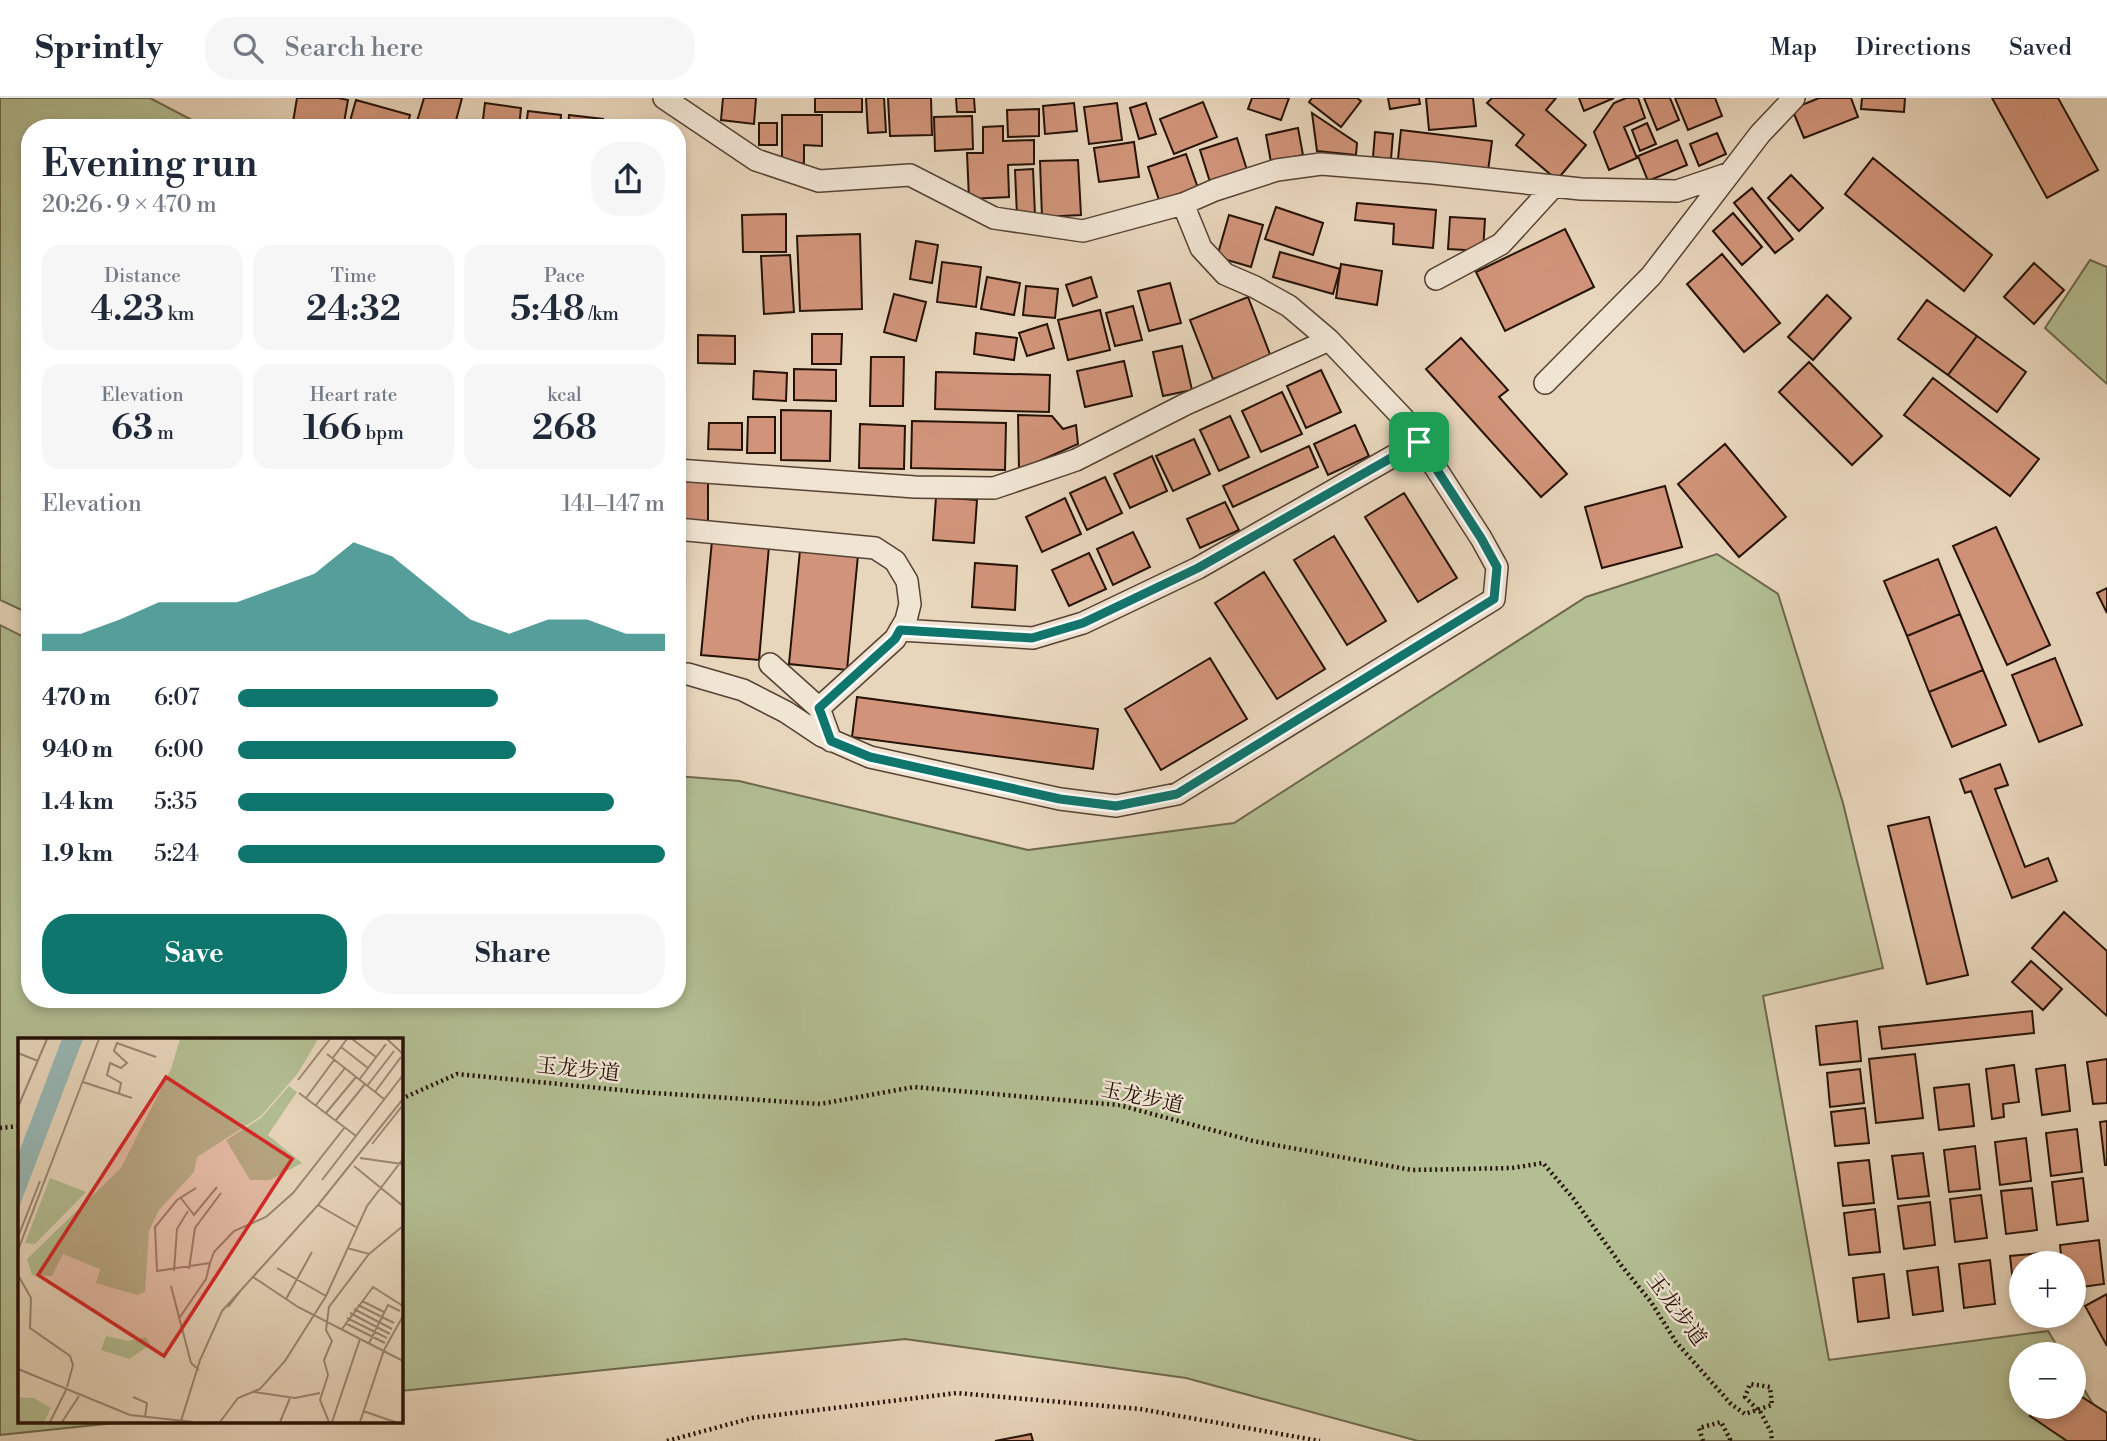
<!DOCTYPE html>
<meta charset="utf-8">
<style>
body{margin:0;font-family:"Libre Bodoni","Noto Serif SC",serif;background:#f6f6f7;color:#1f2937;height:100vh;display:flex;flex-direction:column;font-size:26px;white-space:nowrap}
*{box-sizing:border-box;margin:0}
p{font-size:23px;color:#747a83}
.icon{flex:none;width:38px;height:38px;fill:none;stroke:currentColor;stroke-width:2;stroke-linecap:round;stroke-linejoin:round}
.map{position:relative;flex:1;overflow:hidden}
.drawer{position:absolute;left:21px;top:21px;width:665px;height:889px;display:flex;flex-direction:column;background:#fff;border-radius:28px;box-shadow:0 4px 10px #0003}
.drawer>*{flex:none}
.fabs{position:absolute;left:2009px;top:1153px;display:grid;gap:14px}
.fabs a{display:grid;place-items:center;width:77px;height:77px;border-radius:50%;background:#fff;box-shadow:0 4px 10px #0003;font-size:35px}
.pin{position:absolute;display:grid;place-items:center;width:60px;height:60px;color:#fff;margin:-30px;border-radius:14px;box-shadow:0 4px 10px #0006}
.round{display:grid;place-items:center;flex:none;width:74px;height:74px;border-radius:28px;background:#f6f6f7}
.overview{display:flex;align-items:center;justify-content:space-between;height:119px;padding:0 21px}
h1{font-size:38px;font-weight:600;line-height:52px}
.figures{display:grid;grid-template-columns:repeat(3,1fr);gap:10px;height:119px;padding:7px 21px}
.figures div{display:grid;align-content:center;border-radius:18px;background:#f6f6f7;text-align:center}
.figures b{font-size:35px;font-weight:600}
.figures small{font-size:19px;font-weight:400}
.figures p{font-size:19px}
.chart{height:196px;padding:14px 21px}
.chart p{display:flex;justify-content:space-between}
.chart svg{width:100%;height:126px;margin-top:7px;fill:#0f766e;opacity:.7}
.button{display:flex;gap:14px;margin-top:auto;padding:14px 21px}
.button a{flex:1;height:80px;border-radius:28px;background:#0f766e;color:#fff;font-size:28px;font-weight:600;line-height:80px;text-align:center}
.button a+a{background:#f6f6f7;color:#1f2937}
ul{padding:0 21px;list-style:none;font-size:23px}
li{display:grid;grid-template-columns:112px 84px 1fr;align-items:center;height:52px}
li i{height:18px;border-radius:9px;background:#0f766e}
header{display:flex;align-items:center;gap:42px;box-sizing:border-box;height:98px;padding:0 35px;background:#fff;border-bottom:2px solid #e0e1e3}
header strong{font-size:33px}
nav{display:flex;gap:38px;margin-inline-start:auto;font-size:24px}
.search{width:490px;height:63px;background:#f6f6f7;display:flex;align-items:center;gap:18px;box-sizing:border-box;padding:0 24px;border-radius:28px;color:#747a83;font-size:26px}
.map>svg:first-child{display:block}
.green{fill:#b3be93;stroke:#6c684c;stroke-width:2}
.building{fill:#d1947a;stroke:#251106;stroke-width:2}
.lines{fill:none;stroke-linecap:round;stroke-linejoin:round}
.minor-casing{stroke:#564234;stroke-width:24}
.path{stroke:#251106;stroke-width:4.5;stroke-dasharray:2 3.5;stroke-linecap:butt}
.minor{stroke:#f0e4d3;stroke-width:21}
.route-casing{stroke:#fff;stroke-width:14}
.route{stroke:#0f766e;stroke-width:9}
.labels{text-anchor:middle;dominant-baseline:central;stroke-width:5;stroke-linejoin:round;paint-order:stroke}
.street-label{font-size:21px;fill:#251106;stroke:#f0e4d3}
.inset-road{fill:none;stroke:#9a8773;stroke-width:2}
.view{fill:#d62828;fill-opacity:0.15;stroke:#d62828;stroke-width:3.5}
.inset-edge{fill:none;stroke:#251106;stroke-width:3.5}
</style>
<header>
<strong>Sprintly</strong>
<div class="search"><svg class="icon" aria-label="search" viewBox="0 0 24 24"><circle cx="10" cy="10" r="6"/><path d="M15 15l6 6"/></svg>Search here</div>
<nav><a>Map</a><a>Directions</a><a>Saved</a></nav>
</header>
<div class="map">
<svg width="2107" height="1343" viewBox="0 0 2107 1343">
<rect width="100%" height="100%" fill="#e8d6bc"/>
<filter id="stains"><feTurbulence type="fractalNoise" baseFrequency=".00286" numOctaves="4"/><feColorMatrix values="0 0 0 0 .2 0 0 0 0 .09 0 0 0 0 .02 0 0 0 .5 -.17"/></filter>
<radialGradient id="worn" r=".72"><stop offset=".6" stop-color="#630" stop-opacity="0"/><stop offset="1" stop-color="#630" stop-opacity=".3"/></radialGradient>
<path class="green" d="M0 0H150L207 30H30V516L0 502Z
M2090 162 2107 169V286L2045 230Z
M1717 456 1778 496 1843 705 1883 870 1763 898 1829 1262 2048 1233 2062 1256H2021V1309H2074V1275L2107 1329V1343H1418L1186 1280 905 1241 401 1293V942H19V1324H124L0 1337V527L30 542V901H677V678L739 683 1028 752 1234 725 1586 499Z"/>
<path class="building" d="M297 0H338L348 2 343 30H292Z
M424 0H462L454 30H442L417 23Z
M723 0H756L754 26 721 22Z
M815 0H862V14H815Z
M866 0H884L886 34 868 35Z
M888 0H931L932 37 890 38Z
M956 0H974L975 14H957Z
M1252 0H1289L1281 22 1248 11Z
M1312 0H1357L1361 3 1341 29 1309 4Z
M1388 0H1419L1420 6 1390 11Z
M1426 0H1473L1476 28 1429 32Z
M1492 0H1556L1546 12 1586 47 1557 82 1516 47 1524 37 1487 5Z
M1579 0H1614L1584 13Z
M1626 0H1638L1645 20 1624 29 1637 60 1609 72 1594 34 1614 5Z
M1644 0H1670L1679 22 1657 32Z
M1675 0H1715L1722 18 1688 32Z
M1819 0H1851L1858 19 1804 40 1792 11Z
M1862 0H1905L1904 14 1861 11Z
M1992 0H2058L2098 72 2047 100Z
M356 2 410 17 407 30H348Z
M1203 4 1217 39 1174 56 1160 21Z
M485 5 521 10 519 30H482Z
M1074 5 1077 33 1045 36 1043 8Z
M1117 5 1122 42 1089 46 1084 9Z
M1146 5 1156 36 1139 41 1130 10Z
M1039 11V38L1008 39 1007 12Z
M528 13 561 17 560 30H526Z
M1312 15 1357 45 1356 57 1317 53Z
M569 17 603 21 602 30H568Z
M782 17H822V48L804 47V65L782 66Z
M972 18 973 51 935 53 934 19Z
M759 25H777V47H759Z
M1647 25 1656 46 1640 53 1632 32Z
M1003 28V43L1034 42V66L1008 67 1009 99 969 101 967 55H983V29Z
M1298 30 1303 57 1271 64 1266 37Z
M1401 32 1492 43 1488 73 1398 61Z
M1375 34 1393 36 1391 61 1373 59Z
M1717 35 1726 56 1699 68 1690 46Z
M1237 40 1247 72 1210 84 1200 52Z
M1677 42 1687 67 1648 83 1638 58Z
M1134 44 1139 79 1099 84 1094 50Z
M1186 56 1198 90 1159 102 1148 69Z
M1873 60 1992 157 1964 193 1845 96Z
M1078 62 1081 117 1042 119 1040 63Z
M1033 71 1035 117 1017 118 1015 72Z
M1791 77 1823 110 1799 133 1768 100Z
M1752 90 1793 141 1775 155 1734 105Z
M1357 105 1436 112 1433 150 1393 146 1394 126 1355 122Z
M1276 109 1323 125 1313 157 1265 141Z
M1733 115 1762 149 1742 167 1713 133Z
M786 116V154H743L742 117Z
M1229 117 1263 127 1251 169 1217 159Z
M1450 119 1485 121 1483 153 1448 151Z
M1565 131 1594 189 1505 233 1476 174Z
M860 136 862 211 800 213 797 138Z
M916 143 938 147 932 185 910 181Z
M1280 154 1340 171 1333 196 1273 179Z
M1722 156 1780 225 1744 254 1687 186Z
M790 157 794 214 764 216 761 158Z
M942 164 981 169 976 209 937 204Z
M2034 165 2064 192 2034 226 2004 199Z
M1341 166 1382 173 1377 207 1336 200Z
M987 179 1020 185 1014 217 981 211Z
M1091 179 1097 199 1073 208 1066 187Z
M1170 185 1181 225 1149 233 1138 193Z
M1026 188 1058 191 1055 220 1023 217Z
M894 196 926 204 916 243 884 234Z
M1827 197 1851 220 1813 262 1788 239Z
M1248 199 1271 259 1213 281 1190 222Z
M1927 202 1977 238 1948 277 1898 241Z
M1133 208 1142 242 1115 248 1106 215Z
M1100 212 1110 252 1068 262 1058 222Z
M1047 226 1054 250 1027 258 1019 235Z
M976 235 1017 240 1014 262 974 256Z
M812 236H842L841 266H812Z
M698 237 735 238V266L698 265Z
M1977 238 2026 274 1997 314 1948 277Z
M1461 240 1508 292 1499 299 1567 376 1541 399 1426 271Z
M1182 248 1192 292 1163 298 1153 254Z
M871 259H904L903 308H870Z
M1124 263 1132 298 1085 309 1077 273Z
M1809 264 1882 338 1852 367 1779 294Z
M794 271 836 272V303L794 302Z
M1321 272 1341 314 1306 330 1287 288Z
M754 273 787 275 786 303 753 301Z
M936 274 1050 277 1049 314 935 311Z
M1933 280 2039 361 2010 398 1904 317Z
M1282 294 1302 336 1261 354 1242 313Z
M781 312 831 313 830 363 781 362Z
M1018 317 1052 318 1063 331 1076 327 1078 346 1019 372Z
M1230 318 1249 359 1219 373 1200 332Z
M748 319H775V355H747Z
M912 323 1006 325 1005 372 911 370Z
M709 325H742V352L708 351Z
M860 326 905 328 904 371 859 370Z
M1355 327 1369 358 1328 377 1314 346Z
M1194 341 1210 376 1173 393 1156 358Z
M1725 346 1786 419 1739 459 1678 386Z
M1309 348 1318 369 1233 409 1223 388Z
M1152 358 1167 393 1130 410 1114 376Z
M1105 379 1122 415 1087 432 1070 395Z
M677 382 708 383V424L677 423Z
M1665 388 1682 449 1602 470 1585 409Z
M1404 395 1457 480 1418 504 1365 419Z
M936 399 977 402 974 445 933 442Z
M1065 400 1081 436 1042 454 1026 419Z
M1225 404 1239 432 1200 450 1187 421Z
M1996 429 2050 547 2007 567 1953 448Z
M1133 434 1150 469 1113 487 1097 451Z
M1334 438 1386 523 1347 547 1294 462Z
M677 441H682L677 516Z
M712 443 769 448 759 562 701 557Z
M800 452 858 457 847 572 789 566Z
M1089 455 1106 491 1069 508 1052 472Z
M1938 461 1960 516 1907 538 1884 483Z
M975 465 1017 468 1015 512 972 509Z
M1264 474 1325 571 1277 601 1215 505Z
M2107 490V515L2097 495Z
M1960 516 1983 572 1929 594 1907 538Z
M1210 560 1247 621 1161 672 1125 611Z
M2055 560 2082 627 2039 644 2012 577Z
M1983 572 2006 627 1952 649 1929 594Z
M857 599 1098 631 1093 671 852 639Z
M2000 666 2008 687 1995 691 2025 769 2048 760 2057 783 2012 800 1971 693 1965 695 1960 681Z
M1929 719 1968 877 1927 886 1888 728Z
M2064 814 2107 853V918L2032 850Z
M2031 863 2062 891 2043 912 2012 884Z
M2032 913 2034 935 1882 951 1879 929Z
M1857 923 1861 963 1820 967 1816 928Z
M1915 956 1923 1020 1876 1025 1869 961Z
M2107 961V1005L2093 1006 2087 964Z
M2014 967 2019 1004 2003 1006 2004 1019 1992 1021 1986 971Z
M2065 967 2070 1013 2042 1017 2036 971Z
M1860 971 1864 1005 1830 1009 1827 975Z
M1969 986 1974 1028 1939 1032 1934 990Z
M1865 1010 1869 1045 1835 1048 1831 1014Z
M2107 1023V1067H2105L2100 1024Z
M2077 1031 2082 1074 2051 1078 2046 1035Z
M2026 1040 2031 1083 2000 1087 1995 1044Z
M1975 1048 1980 1091 1949 1094 1944 1052Z
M1923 1055 1929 1098 1898 1101 1892 1058Z
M1869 1062 1874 1105 1843 1108 1838 1065Z
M2083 1080 2088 1123 2057 1127 2052 1084Z
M2032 1090 2037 1132 2006 1136 2001 1093Z
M1981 1097 1987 1140 1955 1144 1950 1101Z
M1930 1104 1935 1147 1904 1151 1898 1108Z
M1875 1111 1880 1154 1849 1157 1844 1115Z
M2099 1142 2104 1186 2074 1190V1166H2062L2060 1147Z
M2041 1155 2042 1166H2021V1202H2015L2010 1158Z
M1990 1162 1995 1206 1964 1210 1959 1166Z
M1938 1169 1943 1213 1913 1217 1907 1173Z
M1884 1176 1889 1220 1858 1224 1853 1180Z
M2107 1196V1248L2085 1208Z
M2074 1294 2107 1315V1343H2067L2030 1318 2036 1309H2074Z
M1031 1336 1033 1343H995Z"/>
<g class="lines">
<g class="minor-casing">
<path id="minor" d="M664 0 756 62 819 83 910 77 994 120 1083 133 1183 106
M1436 181 1501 146 1554 88
M1545 285 1651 178 1760 36 1794 0
M677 372 915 389 994 390 1076 362 1186 306 1329 242
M677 431 875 450 895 463 907 483 910 506 906 522 895 541 819 610 831 643
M900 532 1033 540 1083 525 1198 470 1418 344
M770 566 819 610
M688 576 743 592 786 614 822 638 870 659 1060 701 1116 708 1177 696 1494 501 1497 469 1481 440 1404 321 1329 242 1289 208 1255 189 1225 176 1201 150 1183 106 1215 92 1277 72 1321 66 1433 75 1581 91 1677 93 1730 75"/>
</g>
<path class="path" d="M401 1001 457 976 640 994 820 1006 914 989 1119 1007 1253 1043 1412 1072 1512 1070 1543 1065 1573 1100 1621 1167 1651 1204 1676 1244 1731 1306 1745 1316 1772 1307 1770 1289 1750 1286 1745 1299 1758 1312 1760 1313 1771 1334 1772 1343
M0 1030 19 1028
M667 1343 752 1320 957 1295 1140 1311 1320 1343
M1703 1343 1699 1330 1721 1324 1730 1341 1729 1343"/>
<use href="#minor" class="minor"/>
</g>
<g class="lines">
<g class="route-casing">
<path id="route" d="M1419 344 1481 440 1497 469 1494 501 1177 696 1116 708 1060 701 870 659 831 643 819 610 895 541 900 532 1032 540 1083 525 1198 470Z"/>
</g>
<use href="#route" class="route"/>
</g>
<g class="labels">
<g class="street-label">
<text transform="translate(578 972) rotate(6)">玉龙步道</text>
<text transform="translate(1142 1000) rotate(12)">玉龙步道</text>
<text transform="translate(1676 1212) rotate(53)">玉龙步道</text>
</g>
</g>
<g transform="translate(18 940)">
<rect width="385" height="385" fill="#e8d6bc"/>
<path d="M162 1H300L280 35 243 78 179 119 176 134 141 172 131 193 127 254 119 257 78 245 82 231 45 216 34 238 14 237 9 221 103 130 153 31ZM271 48 279 54 250 97 284 125 252 142H232L208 102 243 80ZM32 140 68 154 17 206 7 205ZM88 298 110 303 128 299 132 307 111 321 83 312ZM0 359 16 360 33 370 26 384H0Z" fill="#b3be93"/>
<path d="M44 1H65L0 172V117Z" fill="#98b8b6"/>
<path class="inset-road" d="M334 1 358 19M369 1 385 16M323 9 350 30M0 15 20 23M309 16 366 61M314 21 329 1M280 42 312 1M341 42 368 6M65 44 114 60M349 48 376 13M357 54 383 19M101 55 103 45 89 37 92 25 103 30 109 25 96 13 99 5 138 19M281 55 338 98M288 60 316 22M298 67 327 30M0 69 29 1M308 75 338 39M318 82 347 46M354 106 385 67M342 120 384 126M336 128 385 168M304 142 385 37M163 160 176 177 199 149M300 167 338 189M0 199 22 143M329 210 351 216 385 188M0 212 81 1M192 225 196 214 216 193 248 179 275 155 327 89M259 230 308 258M171 231 177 190 203 155M156 233 159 191 170 173M0 237 13 260 12 290 52 318 55 327 49 349M235 239 280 269 385 323M153 248 173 325 181 332M268 261 294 214M344 263 366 274M340 267 376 285M210 269 224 251M336 271 374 291M332 275 372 296M162 279 188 241 192 225 139 233 137 189 159 162 178 150M329 280 369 300M327 285 367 305M324 291 355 249 385 268M351 305 370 267 382 273M0 331 112 377 175 384M236 354 277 360 302 355M115 359 129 365 127 379M345 373 377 384M163 383 182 322 204 273 300 167 385 61M32 384 48 352M44 384 61 358M202 384 220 360 242 351 267 323 308 258 349 168 385 121M262 384 272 360M311 384 302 362 310 337 306 322 314 303 308 292 311 269 351 216M314 384 342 301M342 384 366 312 385 278"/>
<path class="view" d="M148 39 274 121 146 318 20 237Z"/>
<rect width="385" height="385" class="inset-edge"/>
</g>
<rect width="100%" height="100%" filter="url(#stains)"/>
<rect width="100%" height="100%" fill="url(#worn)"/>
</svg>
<div class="fabs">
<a>+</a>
<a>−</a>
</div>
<div class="pin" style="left:1419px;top:344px;background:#1e9e55"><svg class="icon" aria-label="arrive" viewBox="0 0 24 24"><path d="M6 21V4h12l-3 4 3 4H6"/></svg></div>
<section class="drawer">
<div class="overview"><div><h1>Evening run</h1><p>20:26 · 9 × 470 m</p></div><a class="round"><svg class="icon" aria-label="share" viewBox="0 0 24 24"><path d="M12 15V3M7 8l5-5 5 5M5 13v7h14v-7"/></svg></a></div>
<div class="figures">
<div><p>Distance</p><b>4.23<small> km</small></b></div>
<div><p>Time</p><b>24:32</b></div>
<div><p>Pace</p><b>5:48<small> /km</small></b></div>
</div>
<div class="figures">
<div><p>Elevation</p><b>63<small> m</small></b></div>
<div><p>Heart rate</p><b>166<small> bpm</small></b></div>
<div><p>kcal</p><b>268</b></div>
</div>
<div class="chart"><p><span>Elevation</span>141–147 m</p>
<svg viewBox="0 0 160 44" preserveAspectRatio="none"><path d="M0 44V38L10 38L20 33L30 27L40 27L50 27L60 22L70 17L80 6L90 11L100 22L110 33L120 38L130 33L140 33L150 38L160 38V44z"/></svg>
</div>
<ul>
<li><b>470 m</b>6:07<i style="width:61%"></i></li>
<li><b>940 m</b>6:00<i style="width:65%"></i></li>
<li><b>1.4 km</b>5:35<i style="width:88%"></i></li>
<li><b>1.9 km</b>5:24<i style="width:100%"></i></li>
</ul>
<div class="button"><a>Save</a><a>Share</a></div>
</section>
</div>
